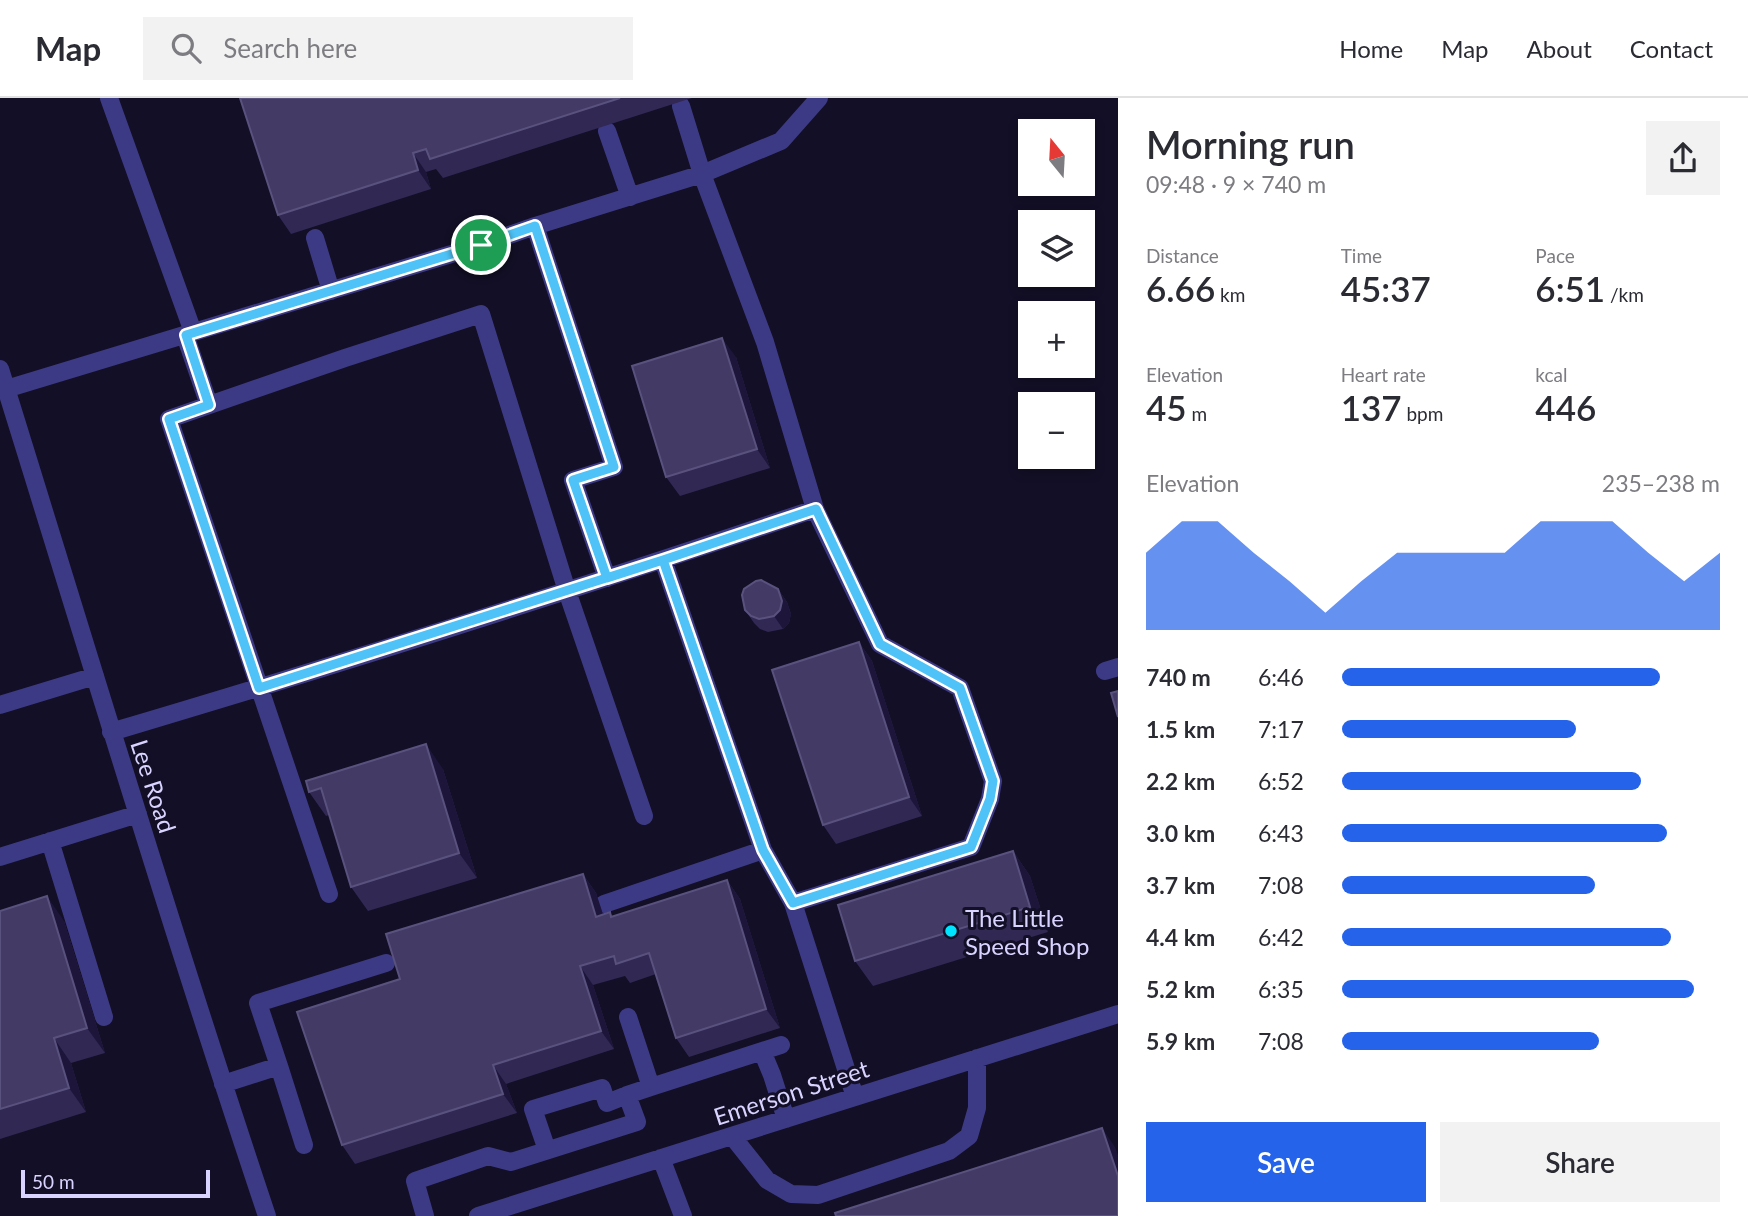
<!DOCTYPE html>
<meta charset="utf-8">
<style>
body{margin:0;font-family:Lato,sans-serif;background:#f2f2f3;color:#2b2b33;height:100vh;display:flex;flex-direction:column;font-size:26px;white-space:nowrap}
*{box-sizing:border-box;margin:0}
p{font-size:23px;color:#7c7c81}
.icon{flex:none;width:38px;height:38px;fill:none;stroke:currentColor;stroke-width:2;stroke-linecap:round;stroke-linejoin:round}
.map{position:relative;flex:1;overflow:hidden}
.details{display:flex;flex-direction:column;background:#fff;width:630px}
.details>*{flex:none}
.needle{width:46px;rotate:342deg}
.tools{position:absolute;left:1018px;top:21px;display:grid;gap:14px}
.tools a{display:grid;place-items:center;width:77px;height:77px;border-radius:0px;background:#fff;box-shadow:0 4px 10px #0003;font-size:35px}
.scale{position:absolute;left:21px;bottom:18px;width:189px;box-sizing:border-box;padding-left:7px;border:4px solid #d9d4ff;border-top:0;font-size:19px;line-height:24px;white-space:nowrap;color:#d9d4ff;-webkit-text-stroke:5px #130f26;paint-order:stroke}
.pin{position:absolute;display:grid;place-items:center;width:60px;height:60px;color:#fff;margin:-30px;border:4px solid #fff;border-radius:50%;box-shadow:0 2px 7px #0007}
.round{display:grid;place-items:center;flex:none;width:74px;height:74px;border-radius:0px;background:#f2f2f3}
.headline{display:flex;align-items:center;justify-content:space-between;height:119px;padding:0 28px}
h1{font-size:38px;font-weight:600;line-height:52px}
.metrics{display:grid;grid-template-columns:repeat(3,1fr);gap:10px;height:119px;padding:7px 28px}
.metrics div{display:grid;align-content:center}
.metrics b{font-size:35px;font-weight:600}
.metrics small{font-size:19px;font-weight:400}
.metrics p{font-size:19px}
.chart{height:196px;padding:14px 28px}
.chart p{display:flex;justify-content:space-between}
.chart svg{width:100%;height:126px;margin-top:7px;fill:#2563eb;opacity:.7}
.primary-button{display:flex;gap:14px;margin-top:auto;padding:14px 28px}
.primary-button a{flex:1;height:80px;border-radius:0px;background:#2563eb;color:#fff;font-size:28px;font-weight:600;line-height:80px;text-align:center}
.primary-button a+a{background:#f2f2f3;color:#2b2b33}
ul{padding:0 28px;list-style:none;font-size:23px}
li{display:grid;grid-template-columns:112px 84px 1fr;align-items:center;height:52px}
li i{height:18px;border-radius:9px;background:#2563eb}
header{display:flex;align-items:center;gap:42px;box-sizing:border-box;height:98px;padding:0 35px;background:#fff;border-bottom:2px solid #e1e1e2}
header strong{font-size:33px}
nav{display:flex;gap:38px;margin-inline-start:auto;font-size:24px}
.search{width:490px;height:63px;background:#f2f2f3;display:flex;align-items:center;gap:18px;box-sizing:border-box;padding:0 24px;border-radius:0px;color:#7c7c81;font-size:26px}
main{display:flex;flex:1;min-height:0}
.map>svg:first-child{display:block}
.lines{fill:none;stroke-linecap:round;stroke-linejoin:round}
.minor{stroke:#3d3a85;stroke-width:18}
.wall{fill:#312854}
.shaded-wall{fill:#1d163a}
.building{fill:#433a66;stroke:#5a527e;stroke-width:2}
.route-casing{stroke:#fff;stroke-width:14}
.route{stroke:#4fc3f7;stroke-width:9}
.poi-dot{fill:#00e5ff;stroke:#130f26;stroke-width:2.5}
.labels{text-anchor:middle;dominant-baseline:central;stroke-width:6;stroke-linejoin:round;paint-order:stroke}
.street-label{font-size:24px;fill:#d9d4ff;stroke:#130f26}
.poi-label{font-size:24px;fill:#d9d4ff;stroke:#130f26;text-anchor:start}
</style>
<header>
<strong>Map</strong>
<div class="search"><svg class="icon" aria-label="search" viewBox="0 0 24 24"><circle cx="10" cy="10" r="6"/><path d="M15 15l6 6"/></svg>Search here</div>
<nav><a>Home</a><a>Map</a><a>About</a><a>Contact</a></nav>
</header>
<main>
<div class="map">
<svg width="1118" height="1118" viewBox="0 0 1118 1118">
<rect width="100%" height="100%" fill="#130f26"/>
<g class="lines">
<path class="minor" d="M109 0 193 234
M607 33 630 99
M535 128 614 369 573 382 607 480
M315 140 331 193
M185 237 209 307
M0 271C88 554 173 837 267 1118
M6 291 481 147 535 128 702 76 781 43 819 0
M663 462 763 752 793 805 855 999
M1105 573 1118 569
M0 607 95 578
M111 634C348 564 582 489 815 411L765 244 702 76 681 8
M50 743 104 919
M0 759 138 716
M329 796 169 321 345 260 481 216 567 493 644 718
M793 805 971 749 990 701 993 683 960 590 880 546 815 411
M604 806 763 752
M762 953 772 977 786 1021
M279 968 304 1047
M223 986 279 968 258 905 386 865
M651 989 781 947
M732 1038 767 1082 791 1096 818 1097 949 1053 969 1038 977 1010V960
M547 1052 533 1011 602 990 607 1005 627 997
M661 1060 683 1118
M425 1118 415 1083 488 1058 511 1064 637 1024 627 997 651 989 628 919
M478 1118 1118 916"/>
</g>
<path class="wall" d="M240 0H692L443 80 436 71 426 74 431 91 291 136 278 117Z
M736 259 770 370 680 398 666 379Z
M778 491 787 504 791 516 789 525 783 531 768 534 760 531 754 525 745 512Z
M859 544 872 563 922 718 836 746 823 727Z
M443 671 477 780 368 813 351 789 329 717 326 718 309 694 306 683Z
M1013 753 1030 778 1048 834 873 888 855 863Z
M583 776 596 795 603 816 610 814 613 819 727 782 740 801 780 930 689 959 676 940 656 876 630 885 625 878 593 887 614 951 506 986 517 1015 355 1066 342 1047 400 881Z
M0 813 64 823 105 955 71 965 86 1014 0 1041Z"/>
<path class="shaded-wall" d="M413 55 426 74 431 91 418 72Z
M722 240 736 259 770 370 757 351Z
M778 491 787 504 791 516 789 525 783 531 774 518Z
M859 544 872 563 922 718 909 699Z
M426 646 443 671 477 780 459 755Z
M1013 753 1030 778 1048 834 1030 809Z
M583 776 596 795 610 838 596 819Z
M727 782 740 801 780 930 766 911Z
M47 798 64 823 105 955 87 930Z
M580 868 593 887 614 951 601 933Z
M54 940 71 965 86 1014 69 990Z
M493 967 506 986 517 1015 503 996Z
M1102 1030 1115 1049 1118 1057V1078Z"/>
<path class="building" d="M240 0H620L430 61 426 51 413 55 418 72 278 117Z
M722 240 757 351 666 379 632 268Z
M761 482 778 491 782 503 780 512 774 518 759 521 751 518 745 512 742 497 744 491 756 483Z
M859 544 909 699 823 727 772 572Z
M1118 593V619L1111 595Z
M426 646 459 755 351 789 321 690 309 694 306 683Z
M1013 753 1030 809 855 863 838 807Z
M583 776 596 819 610 814 611 819 727 782 766 911 676 940 649 855 616 866 614 858 580 868 601 933 493 967 503 996 342 1047 297 914 400 881 386 836Z
M47 798 87 930 54 940 69 990 0 1011V813Z
M1102 1030 1118 1078V1118H836L835 1115Z"/>
<g class="lines">
<g class="route-casing">
<path id="route" d="M481 147 186 237 209 307 169 321 259 590 663 462 816 411 880 546 960 590 993 683 990 701 971 749 793 805 763 752 663 462 607 480 573 382 614 369 535 128 481 147"/>
</g>
<use href="#route" class="route"/>
</g>
<circle class="poi-dot" cx="951" cy="833" r="7"/>
<g class="labels">
<g class="street-label">
<text transform="translate(154 688) rotate(72)">Lee Road</text>
<text transform="translate(791 994) rotate(-18)">Emerson Street</text>
</g>
<g class="poi-label">
<text x="965" y="819">The Little<tspan x="965" dy="28">Speed Shop</tspan></text>
</g>
</g>
</svg>
<div class="tools">
<a><svg class="needle" viewBox="-14 -14 28 28"><path d="M0-13l5 13h-10z" fill="#e53935"/><path d="M0 13l5-13h-10z" fill="#7c7c81"/></svg></a>
<a><svg class="icon" aria-label="layers" viewBox="0 0 24 24"><path d="M12 4l9 5-9 5-9-5zM3 14l9 5 9-5"/></svg></a>
<a>+</a>
<a>−</a>
</div>
<div class="scale">50 m</div>
<div class="pin" style="left:481px;top:147px;background:#1e9e55"><svg class="icon" aria-label="arrive" viewBox="0 0 24 24"><path d="M6 21V4h12l-3 4 3 4H6"/></svg></div>
</div>
<section class="details">
<div class="headline"><div><h1>Morning run</h1><p>09:48 · 9 × 740 m</p></div><a class="round"><svg class="icon" aria-label="share" viewBox="0 0 24 24"><path d="M12 15V3M7 8l5-5 5 5M5 13v7h14v-7"/></svg></a></div>
<div class="metrics">
<div><p>Distance</p><b>6.66<small> km</small></b></div>
<div><p>Time</p><b>45:37</b></div>
<div><p>Pace</p><b>6:51<small> /km</small></b></div>
</div>
<div class="metrics">
<div><p>Elevation</p><b>45<small> m</small></b></div>
<div><p>Heart rate</p><b>137<small> bpm</small></b></div>
<div><p>kcal</p><b>446</b></div>
</div>
<div class="chart"><p><span>Elevation</span>235–238 m</p>
<svg viewBox="0 0 160 44" preserveAspectRatio="none"><path d="M0 44V17L10 6L20 6L30 17L40 27L50 38L60 27L70 17L80 17L90 17L100 17L110 6L120 6L130 6L140 17L150 27L160 17V44z"/></svg>
</div>
<ul>
<li><b>740 m</b>6:46<i style="width:84%"></i></li>
<li><b>1.5 km</b>7:17<i style="width:62%"></i></li>
<li><b>2.2 km</b>6:52<i style="width:79%"></i></li>
<li><b>3.0 km</b>6:43<i style="width:86%"></i></li>
<li><b>3.7 km</b>7:08<i style="width:67%"></i></li>
<li><b>4.4 km</b>6:42<i style="width:87%"></i></li>
<li><b>5.2 km</b>6:35<i style="width:93%"></i></li>
<li><b>5.9 km</b>7:08<i style="width:68%"></i></li>
</ul>
<div class="primary-button"><a>Save</a><a>Share</a></div>
</section>
</main>
